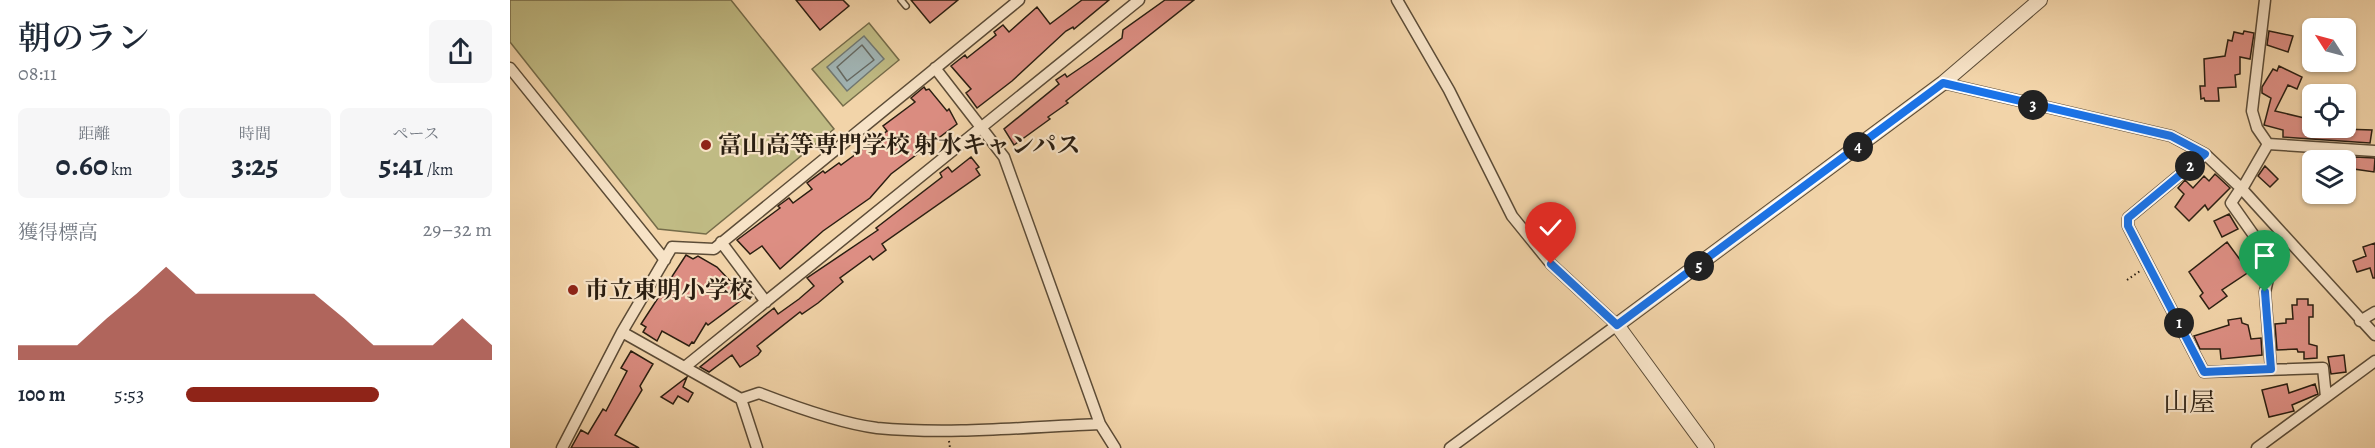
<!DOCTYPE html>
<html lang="ja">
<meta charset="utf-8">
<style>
body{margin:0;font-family:Alegreya,"Noto Serif JP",serif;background:#f6f6f7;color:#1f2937;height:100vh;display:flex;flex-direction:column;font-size:22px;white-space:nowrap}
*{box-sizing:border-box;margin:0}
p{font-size:20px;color:#747a83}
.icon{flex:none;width:33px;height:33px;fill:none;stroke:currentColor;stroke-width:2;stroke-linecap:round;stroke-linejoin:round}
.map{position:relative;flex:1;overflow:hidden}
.sheet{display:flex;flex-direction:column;background:#fff;width:510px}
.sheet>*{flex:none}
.needle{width:39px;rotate:306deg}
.fabs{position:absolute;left:1792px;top:18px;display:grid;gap:12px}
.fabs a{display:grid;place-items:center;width:54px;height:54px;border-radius:9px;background:#fff;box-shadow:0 2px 4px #0004;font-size:30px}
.pin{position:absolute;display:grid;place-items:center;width:51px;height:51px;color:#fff;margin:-62px -26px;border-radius:50% 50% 50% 0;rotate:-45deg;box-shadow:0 0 6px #0007}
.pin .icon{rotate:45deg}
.km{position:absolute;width:30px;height:30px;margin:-15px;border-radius:50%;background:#222;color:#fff;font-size:16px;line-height:30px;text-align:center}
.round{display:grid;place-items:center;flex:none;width:63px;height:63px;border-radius:9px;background:#f6f6f7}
.head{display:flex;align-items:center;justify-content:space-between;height:102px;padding:0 18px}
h1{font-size:33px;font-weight:600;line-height:45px}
.stats{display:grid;grid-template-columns:repeat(3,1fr);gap:9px;height:102px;padding:6px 18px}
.stats div{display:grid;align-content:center;border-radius:9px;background:#f6f6f7;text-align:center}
.stats b{font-size:30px;font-weight:600}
.stats small{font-size:16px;font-weight:400}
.stats p{font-size:16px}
.chart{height:168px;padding:12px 18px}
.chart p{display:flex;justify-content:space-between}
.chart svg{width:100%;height:108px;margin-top:6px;fill:#8f2418;opacity:.7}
ul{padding:0 18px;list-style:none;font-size:20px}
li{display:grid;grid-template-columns:96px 72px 1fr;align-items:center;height:45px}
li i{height:15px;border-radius:8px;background:#8f2418}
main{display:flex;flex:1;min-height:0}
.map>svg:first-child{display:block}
.green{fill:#c0bb84;stroke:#756c4a;stroke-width:1.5}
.water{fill:#a1b5b5;stroke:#717973;stroke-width:1.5}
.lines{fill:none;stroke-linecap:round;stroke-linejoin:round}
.shore{stroke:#666a63;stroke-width:1.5}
.building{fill:#dd8e83;stroke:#2a1e11;stroke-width:1.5}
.service-casing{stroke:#5c4c37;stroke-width:8}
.minor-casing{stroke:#5c4c37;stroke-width:13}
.tertiary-casing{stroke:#5c4c37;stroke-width:16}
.path{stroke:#2a1e11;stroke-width:2;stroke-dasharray:1.5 3;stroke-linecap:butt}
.service{stroke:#f7e3c7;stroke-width:5}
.minor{stroke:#f7e3c7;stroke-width:10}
.tertiary{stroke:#f7e3c7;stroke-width:14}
.route-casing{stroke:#fff;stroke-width:12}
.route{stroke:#1a73e8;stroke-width:8}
.poi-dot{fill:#8f2418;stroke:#f7e3c7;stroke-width:2}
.labels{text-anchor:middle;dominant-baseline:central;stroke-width:4.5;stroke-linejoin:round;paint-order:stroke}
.poi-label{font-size:24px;font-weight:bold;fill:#2a1e11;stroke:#f7e3c7;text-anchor:start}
.neighbourhood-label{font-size:26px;fill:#2a1e11;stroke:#f7e3c7}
</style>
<main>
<section class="sheet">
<div class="head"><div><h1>朝のラン</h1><p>08:11</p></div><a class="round"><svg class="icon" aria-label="share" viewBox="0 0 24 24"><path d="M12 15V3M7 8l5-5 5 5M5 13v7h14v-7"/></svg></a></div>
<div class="stats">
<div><p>距離</p><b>0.60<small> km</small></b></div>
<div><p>時間</p><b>3:25</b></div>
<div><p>ペース</p><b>5:41<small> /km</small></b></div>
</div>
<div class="chart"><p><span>獲得標高</span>29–32 m</p>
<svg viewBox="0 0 160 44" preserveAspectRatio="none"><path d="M0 44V38L10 38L20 38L30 27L40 17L50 6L60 17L70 17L80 17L90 17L100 17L110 27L120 38L130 38L140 38L150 27L160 38V44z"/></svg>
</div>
<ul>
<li><b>100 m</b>5:53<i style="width:63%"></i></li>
</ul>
</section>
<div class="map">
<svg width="1865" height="448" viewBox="0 0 1865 448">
<rect width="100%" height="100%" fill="#f2d4a9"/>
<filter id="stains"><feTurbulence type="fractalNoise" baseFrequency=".00333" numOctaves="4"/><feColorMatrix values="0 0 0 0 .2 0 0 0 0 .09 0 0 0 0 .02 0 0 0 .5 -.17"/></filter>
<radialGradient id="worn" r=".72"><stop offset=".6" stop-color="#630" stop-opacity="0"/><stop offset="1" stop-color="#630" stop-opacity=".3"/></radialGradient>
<path class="green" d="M0 0H221L324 129 196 234 148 229 0 42Z
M359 23 389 60 333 106 302 69Z"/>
<path class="water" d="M354 36 374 59 337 91 317 67Z"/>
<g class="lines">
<path class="shore" d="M352 45 364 60 337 81 327 67Z"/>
</g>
<path class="building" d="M286 0H333L339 6 310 30Z
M401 0H448L420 23Z
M572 0H599L564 29 563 27 556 31 502 81 467 108 456 93 461 89 441 66 455 55 457 58 486 35 484 32 493 25 499 32 527 7 540 24Z
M655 0H684L556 101 558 103 538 117 540 119 504 145 494 129 549 84 546 80 555 74 557 77 582 60 612 38 613 30Z
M1734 31 1744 33 1740 59 1730 57V74L1725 75 1726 87 1708 88 1709 101H1695L1694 98 1691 99 1690 86H1695L1694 59 1715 56 1718 40 1722 41 1724 32 1733 34Z
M1759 31 1783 36 1778 52 1757 45Z
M1769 66 1792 77 1787 89 1778 85 1765 111 1803 120V128L1862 130 1860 143 1773 137V130L1754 125 1761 98 1752 93V87L1763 69 1767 71Z
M414 87 416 90 419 89 437 111 439 109 447 124 381 174 360 198 313 231 270 269 252 246 240 254 227 240 270 208 268 206 279 198 283 203 302 189 297 183 313 171 315 173 329 163 331 165 377 131 373 126 405 102 401 98Z
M461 157 469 167 466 169 470 175 372 244 376 250 363 260 360 256 330 278 333 282 308 303 292 314 290 312 247 346 251 351 248 355 230 367 222 355 199 372 190 367 264 308 268 314 289 299 304 286 297 278 368 230 366 228 432 177 430 173 438 167 442 172Z
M1845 157 1865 158 1864 172 1844 169Z
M1755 166 1768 179 1760 187 1748 176Z
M1705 174 1720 188 1698 210 1695 205 1679 221 1665 207 1674 194 1668 188 1675 180 1683 188 1694 176 1699 181Z
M1719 214 1728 229 1712 237 1704 221Z
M1717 242 1731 261 1746 251 1754 263 1753 267 1750 269 1748 266 1712 290 1717 296 1699 309 1690 296 1693 293 1679 272Z
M1865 243V278H1863L1860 268 1847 272 1843 261 1856 256 1853 247Z
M176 255 183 259 188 256 207 267 222 283 228 280 237 296 198 325 196 323 184 343 182 342 179 346 152 331 147 341 133 332 136 327 131 324Z
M1787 299H1798V305H1803V317H1799V344L1807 346V358L1794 359V352H1788L1787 349 1767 350 1765 324 1776 323V319H1783L1782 305H1787Z
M1731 318 1732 323 1738 325 1741 339 1751 338 1752 355 1711 359 1710 349H1690L1684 336 1719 325 1718 320Z
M121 351 143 364 130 386 132 390 105 435 129 448H61L71 430 78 434 93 409 96 411 117 371 111 368Z
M1834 355 1836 372 1821 374 1818 357Z
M177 377 173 387 183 393 178 402 168 396 163 404 151 397Z
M1777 384 1779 393 1805 384 1808 394 1782 405 1784 411 1759 417 1752 390Z"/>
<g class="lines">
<g class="service-casing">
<path id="service" d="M391 0 396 6"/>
</g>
<g class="minor-casing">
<path id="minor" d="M887 0 939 90 1002 216 1041 264 1107 325 940 448
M1755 0 1742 111 1747 128 1758 144
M0 68 155 260
M425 68 494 157 590 424 605 448
M1433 83 1661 136 1695 154 1731 188 1865 335
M1695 154 1618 218V226L1694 372 1813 368 1816 397
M1731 188 1721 203 1762 261 1755 292 1761 369
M1732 189 1758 144 1865 151
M211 242 256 302
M1850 321 1865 312
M112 332 231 399 247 448
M176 366 629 0
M231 399 249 393C280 405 334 424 367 428 440 435 517 427 590 424
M52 448 112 332 162 247 204 249 509 0
M1747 448 1865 361"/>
</g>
<g class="tertiary-casing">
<path id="tertiary" d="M1197 448 1107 325 1433 83 1530 0"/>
</g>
<path class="path" d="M1617 280 1630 271
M439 441 440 448"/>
<use href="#service" class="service"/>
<use href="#minor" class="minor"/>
<use href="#tertiary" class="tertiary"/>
</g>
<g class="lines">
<g class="route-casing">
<path id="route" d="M1041 264 1107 325 1433 83 1661 136 1695 154 1618 218V226L1694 372 1761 369 1755 292"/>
</g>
<use href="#route" class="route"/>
</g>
<g class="poi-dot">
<circle cx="196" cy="145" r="6"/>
<circle cx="63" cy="290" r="6"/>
</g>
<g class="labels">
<g class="poi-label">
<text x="208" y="145">富山高等専門学校 射水キャンパス</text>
<text x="75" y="290">市立東明小学校</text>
</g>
<g class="neighbourhood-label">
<text x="1679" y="402">山屋</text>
</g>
</g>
<rect width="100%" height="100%" filter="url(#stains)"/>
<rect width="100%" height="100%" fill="url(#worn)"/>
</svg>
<div class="fabs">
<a><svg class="needle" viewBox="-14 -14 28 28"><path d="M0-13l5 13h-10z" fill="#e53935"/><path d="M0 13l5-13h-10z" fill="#747a83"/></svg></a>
<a><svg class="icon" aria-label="locate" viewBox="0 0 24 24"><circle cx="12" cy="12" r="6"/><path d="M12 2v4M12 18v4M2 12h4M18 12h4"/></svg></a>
<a><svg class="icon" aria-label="layers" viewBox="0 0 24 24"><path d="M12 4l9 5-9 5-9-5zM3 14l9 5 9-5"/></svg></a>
</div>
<div class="pin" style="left:1755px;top:292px;background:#1e9e55"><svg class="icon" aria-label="arrive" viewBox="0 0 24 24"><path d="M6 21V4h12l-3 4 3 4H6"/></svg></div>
<div class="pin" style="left:1041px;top:264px;background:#d93025"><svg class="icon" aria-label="check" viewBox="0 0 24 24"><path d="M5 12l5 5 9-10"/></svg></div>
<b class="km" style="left:1669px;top:323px">1</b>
<b class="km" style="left:1680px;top:166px">2</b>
<b class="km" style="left:1523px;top:105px">3</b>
<b class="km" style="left:1348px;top:147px">4</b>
<b class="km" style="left:1189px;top:266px">5</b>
</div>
</main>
